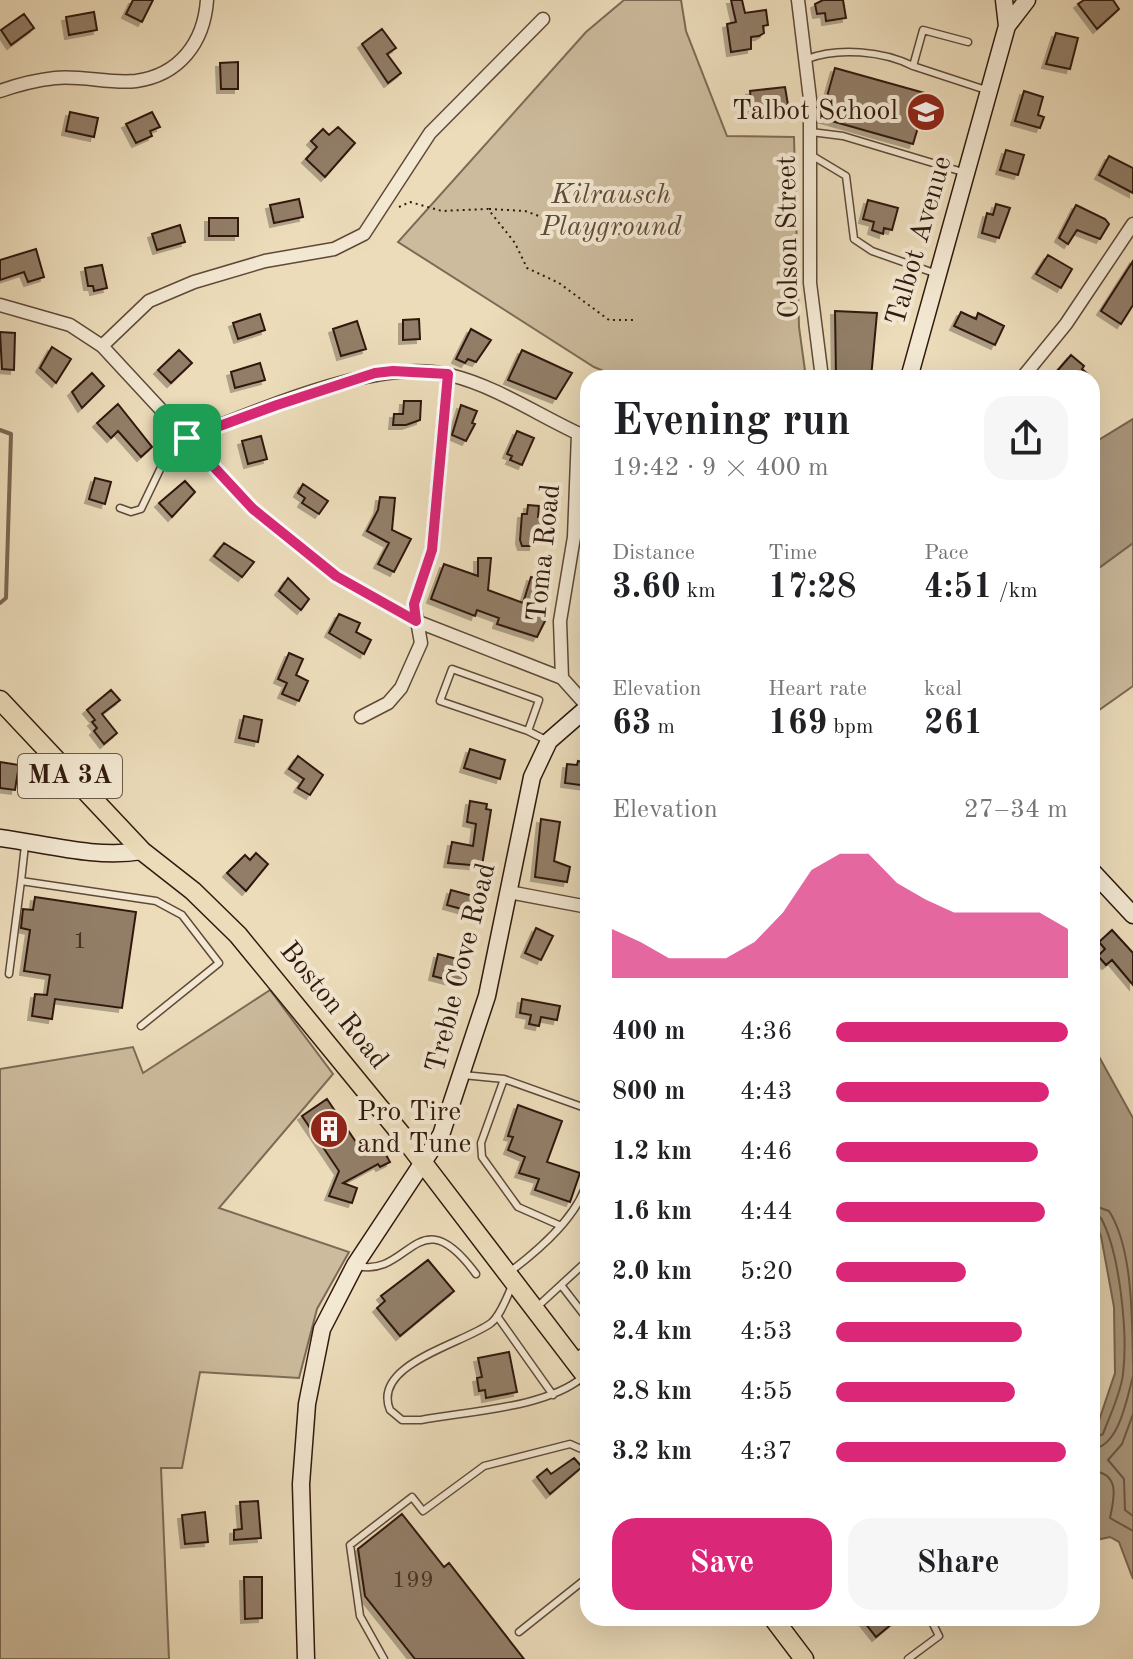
<!DOCTYPE html>
<meta charset="utf-8">
<style>
body{margin:0;font-family:"Old Standard TT",serif;background:#f6f6f6;color:#202124;height:100vh;display:flex;flex-direction:column;font-size:30px;white-space:nowrap}
*{box-sizing:border-box;margin:0}
p{font-size:26px;color:#757577}
.icon{flex:none;width:44px;height:44px;fill:none;stroke:currentColor;stroke-width:2;stroke-linecap:round;stroke-linejoin:round}
.map{position:relative;flex:1;overflow:hidden}
.side{position:absolute;left:580px;top:370px;width:520px;height:1256px;display:flex;flex-direction:column;background:#fff;border-radius:24px;box-shadow:0 8px 32px #0002}
.side>*{flex:none}
.pin{position:absolute;display:grid;place-items:center;width:68px;height:68px;color:#fff;margin:-34px;border-radius:16px;box-shadow:0 4px 12px #0006}
.round{display:grid;place-items:center;flex:none;width:84px;height:84px;border-radius:24px;background:#f6f6f6}
.headline{display:flex;align-items:center;justify-content:space-between;height:136px;padding:0 32px}
h1{font-size:44px;font-weight:700;line-height:60px}
.stats{display:grid;grid-template-columns:repeat(3,1fr);gap:12px;height:136px;padding:8px 32px}
.stats div{display:grid;align-content:center}
.stats b{font-size:34px;font-weight:700}
.stats small{font-size:22px;font-weight:400}
.stats p{font-size:22px}
.chart{height:224px;padding:16px 32px}
.chart p{display:flex;justify-content:space-between}
.chart svg{width:100%;height:144px;margin-top:8px;fill:#db2777;opacity:.7}
.button{display:flex;gap:16px;margin-top:auto;padding:16px 32px}
.button a{flex:1;height:92px;border-radius:24px;background:#db2777;color:#fff;font-size:32px;font-weight:700;line-height:92px;text-align:center}
.button a+a{background:#f6f6f6;color:#202124}
ul{padding:0 32px;list-style:none;font-size:26px}
li{display:grid;grid-template-columns:128px 96px 1fr;align-items:center;height:60px}
li i{height:20px;border-radius:10px;background:#db2777}
.map>svg:first-child{display:block}
.green{fill:#ccbb9d;stroke:#7e6a56;stroke-width:2}
.water{fill:#ac9a80;stroke:#7a6652;stroke-width:2}
.lines{fill:none;stroke-linecap:round;stroke-linejoin:round}
.shore{stroke:#6e5a47;stroke-width:2}
.stream{stroke:#7a6652;stroke-width:4}
.building{fill:#927e67;stroke:#30190e;stroke-width:2;filter:url(#shadow)}
.lane-casing{stroke:#5f4a39;stroke-width:9}
.street-casing{stroke:#5f4a39;stroke-width:15}
.secondary-casing{stroke:#30190e;stroke-width:19}
.primary-casing{stroke:#30190e;stroke-width:21}
.path{stroke:#30190e;stroke-width:2;stroke-dasharray:2 4;stroke-linecap:butt}
.lane{stroke:#f3e8d2;stroke-width:6}
.street{stroke:#f3e8d2;stroke-width:12}
.secondary{stroke:#f3e8d2;stroke-width:16}
.primary{stroke:#ecdcba;stroke-width:18}
.route-casing{stroke:#fff;stroke-width:16}
.route{stroke:#db2777;stroke-width:10}
.labels{text-anchor:middle;dominant-baseline:central;stroke-width:8;stroke-linejoin:round;paint-order:stroke}
.number-label{font-size:24px;fill:#483224}
.shield{fill:#f3e8d2;stroke:#6a5749;stroke-width:2}
.shield-label{font-size:26px;font-weight:bold;fill:#30190e}
.poi-label{font-size:28px;fill:#30190e;stroke:#f3e8d2;text-anchor:end}
.park-label{font-size:28px;font-style:italic;fill:#5f4a39;stroke:#f3e8d2}
.street-label{font-size:28px;fill:#30190e;stroke:#f3e8d2}
</style>
<div class="map">
<svg width="1133" height="1659" viewBox="0 0 1133 1659">
<defs>
<filter id="shadow"><feDropShadow dx="-4" dy="4" stdDeviation="0" flood-color="#0004"/></filter>
</defs>
<rect width="100%" height="100%" fill="#ecdcba"/>
<filter id="stains"><feTurbulence type="fractalNoise" baseFrequency=".0025" numOctaves="4"/><feColorMatrix values="0 0 0 0 .2 0 0 0 0 .09 0 0 0 0 .02 0 0 0 .5 -.17"/></filter>
<radialGradient id="worn" r=".72"><stop offset=".6" stop-color="#630" stop-opacity="0"/><stop offset="1" stop-color="#630" stop-opacity=".3"/></radialGradient>
<path class="green" d="M624 0H681L686 31 727 136 794 137 799 327 806 378H620L594 367 398 242 586 32Z
M1133 543V686L1092 715V573Z
M270 990 333 1074 219 1208 349 1252 317 1309 299 1378 200 1372 182 1468H161L169 1659H0V1069L133 1047 143 1073Z"/>
<path class="water" d="M1133 419V543L1092 573V444Z
M1092 1044 1133 1118V1579L1119 1542 1110 1537 1092 1541V1512L1097 1498 1092 1441 1115 1373 1114 1307 1101 1236 1092 1215Z"/>
<g class="lines">
<path class="shore" d="M1092 1205 1109 1211C1133 1248 1132 1320 1133 1363
M1092 1215 1101 1218C1120 1253 1128 1334 1123 1374 1121 1393 1110 1415 1103 1434L1092 1439
M1133 1414 1122 1444 1108 1460 1124 1479 1125 1510 1133 1516
M1092 1449C1119 1447 1127 1398 1133 1376
M1092 1471C1121 1473 1114 1499 1110 1518L1133 1531"/>
<path class="stream" d="M0 430 11 434 6 598 0 603"/>
</g>
<path class="building" d="M133 0H153L142 22 126 14Z
M731 0H742L745 13 766 10 768 25 763 26 764 33 759 36 751 37V49L731 52 727 24 736 22Z
M823 0H843L846 18 826 21 825 13 817 14 815 4Z
M1084 0H1113L1119 9 1097 29 1078 4Z
M94 12 97 30 69 35 66 17Z
M24 14 34 28 11 45 1 30Z
M382 29 396 48 387 54 401 73 388 83 362 44Z
M1056 33 1078 38 1070 69 1046 64Z
M238 62V89H221L220 63Z
M835 68 928 94 913 144 821 118Z
M785 87 788 105 752 110 750 91Z
M1024 91 1043 97 1038 115 1044 117 1040 128 1015 121Z
M70 112 98 118 94 137 66 131Z
M152 112 160 127 150 131 152 136 136 143 126 124Z
M338 127 355 143 325 177 306 159 317 147 311 141 323 129 329 135Z
M1006 150 1024 155 1018 175 1000 170Z
M1109 156 1133 168V193L1099 175Z
M299 199 303 217 274 223 270 205Z
M868 200 898 208 892 230 884 228 883 234 872 230 874 222 863 219Z
M996 204 1010 208 999 238 982 233 987 213 993 215Z
M1076 205 1105 219 1109 224 1100 239 1077 230 1068 244 1059 238Z
M209 218H238V236H209Z
M180 225 185 242 157 250 152 234Z
M36 249 44 277 28 282 24 272 0 280V260Z
M1048 255 1072 269 1061 288 1036 274Z
M1133 261V305L1121 324 1101 311Z
M102 265 107 288 94 291 93 286H88L85 268Z
M835 311 877 313 871 378H836Z
M961 312 976 319 978 313 1004 326 995 345 954 326Z
M260 314 265 330 238 339 233 323Z
M419 319 420 339 403 340V320Z
M357 321 366 349 341 356 333 329Z
M471 329 491 340 476 362 468 359 465 363 456 359Z
M0 332 15 333 14 370 2 369Z
M52 347 71 359 56 383 40 368Z
M179 350 192 363 171 383 158 370Z
M522 350 572 373 556 399 508 380Z
M1071 355 1084 366 1082 369 1092 378H1051Z
M260 363 265 380 235 388 231 372Z
M92 373 104 386 82 408 72 392Z
M404 401H421L420 420 406 425H393L394 414H403Z
M118 404 152 447 141 457 118 431 111 438 97 423Z
M461 405 477 411 472 423 475 424 466 441 452 435Z
M517 431 534 438 522 465 510 460 512 456 507 454Z
M261 436 267 459 248 464 242 441Z
M95 478 111 482 105 504 89 499Z
M185 481 195 492 172 517 159 503Z
M303 484 328 501 319 514 302 503 305 498 298 493Z
M380 497 395 498 392 530 411 539 394 572 378 564 389 543 367 531 378 510Z
M528 505 539 506 538 517H543L541 539 533 538V546H522L520 540 522 514H527Z
M224 543 254 562 242 577 214 556Z
M478 558H491L488 590 523 603 531 577 543 581 535 607 546 611 547 617 537 637 497 624 499 618 477 610 475 616 431 599 444 564 478 576Z
M288 578 309 599 301 610 279 591Z
M339 614 360 623 356 632 371 640 364 654 329 633Z
M289 653 303 659 296 675 308 681 299 701 282 694 287 683 278 679Z
M111 690 120 700 102 714 117 733 104 744 94 731 97 728 92 722 95 720 87 710Z
M244 716 262 720 258 742 239 738Z
M470 749 505 760 500 779 464 768Z
M298 756 323 775 310 795 298 788 304 779 289 769Z
M578 761 588 763V786L565 783 567 764 577 765Z
M0 762 19 765 15 790 0 788Z
M470 801 487 804 486 809 491 810 482 866 448 863 452 842 473 846 476 824 467 822Z
M541 819 560 822 554 861 570 867 567 882 535 877Z
M256 853 268 864 246 891 227 873 245 855 250 860Z
M451 890 480 898 476 913 447 905Z
M35 897 136 912 122 1008 55 999 52 1019 32 1016 35 994 47 995 50 975 24 971 30 930 21 928 23 909 33 910Z
M536 928 553 936 541 960 525 953Z
M1112 930 1133 953V985L1112 960 1106 965 1098 956 1105 949 1099 942Z
M438 954 468 962 463 984 433 976Z
M522 999 560 1006 557 1020 541 1017 539 1026 529 1024 531 1015 520 1013Z
M327 1099 362 1151 379 1142 390 1162 380 1167 378 1164 343 1183 357 1188 352 1203 329 1196 339 1171 302 1116Z
M518 1105 562 1121 547 1162 580 1173 570 1202 535 1190 539 1179 519 1173 525 1157 508 1150 513 1137 508 1136Z
M428 1260 454 1291 400 1336 377 1308 385 1301 381 1296Z
M509 1352 517 1392 486 1398 485 1390 479 1391 477 1378 482 1377 478 1358Z
M574 1458 582 1467 550 1494 537 1477 547 1469 551 1474Z
M258 1501 261 1538 234 1540V1530L242 1529 240 1502Z
M205 1512 208 1542 185 1544 182 1515Z
M402 1514 444 1567 449 1563 524 1659H415L365 1596 358 1549Z
M244 1577H262V1618L245 1619Z
M861 1618H899L876 1637Z"/>
<g class="lines">
<g class="lane-casing">
<path id="lane" d="M968 42 923 30 913 66 989 91
M807 59C838 47 883 51 913 66
M811 132 843 136 966 173
M811 155 846 176 854 239 872 251 937 274
M120 508 131 512 141 509 179 430
M528 731 440 701 452 669 539 700 528 731 546 740
M25 845 21 881 156 901 182 915 219 963 141 1026
M9 974 21 881
M463 1075 504 1079 588 1109
M504 1079 481 1143 482 1157 518 1207 559 1225
M358 1266C410 1278 418 1195 476 1274
M511 1271C540 1249 580 1215 588 1178
M513 1284C507 1296 501 1315 491 1323 463 1344 371 1364 390 1410L402 1420H421C469 1411 546 1408 583 1377
M561 1285 588 1320
M537 1307 588 1260
M497 1316 553 1395
M575 1357 588 1348
M519 1632 588 1577
M384 1659 360 1616 350 1545 412 1497 423 1511 484 1466 570 1444 588 1452
M908 1659 939 1636 930 1618"/>
</g>
<g class="street-casing">
<path id="street" d="M798 0 810 99V283L822 378
M0 91C17 85 37 80 55 78 81 75 110 84 136 81 179 75 204 43 207 0
M0 305 70 325 102 346 253 509 336 576 416 621 562 678 588 707
M102 346 149 301 194 282 265 261 334 249 364 234 430 133 543 19
M1022 378 1066 324 1133 224
M187 438C258 412 375 356 450 375 499 387 542 418 588 438
M562 678 560 621 574 537 578 434
M361 717 388 703 401 688 421 643 414 604 432 550 448 374
M509 892 588 907"/>
</g>
<g class="secondary-casing">
<path id="secondary" d="M1007 26 1027 0
M909 378 1007 26 1004 0
M0 838C46 844 96 859 142 851
M1092 871 1133 915
M306 1659 301 1484 307 1404 322 1329 355 1265 441 1135 487 996 532 777 549 741 588 707"/>
</g>
<g class="primary-casing">
<path id="primary" d="M0 700 142 851 193 891 238 935 401 1134 588 1379
M773 1618 804 1659"/>
</g>
<path class="path" d="M399 207 410 202 442 211 488 209 515 243 527 268 559 283 609 320H634
M489 209 525 211 578 230 620 234"/>
<use href="#lane" class="lane"/>
<use href="#street" class="street"/>
<use href="#secondary" class="secondary"/>
<use href="#primary" class="primary"/>
</g>
<g class="lines">
<g class="route-casing">
<path id="route" d="M393 371 448 374 432 550 414 604 416 621 336 576 253 509 187 438 277 405 375 373Z"/>
</g>
<use href="#route" class="route"/>
</g>
<defs>
<g id="school-disc" transform="scale(2)"><circle r="9.5" fill="#8f2418" stroke="#f3e8d2"/><path d="M0-5L7-2L0 1L-7-2ZM-4 1L0 2.5L4 1V4Q0 6-4 4Z" fill="#fff"/></g>
<g id="building-disc" transform="scale(2)"><circle r="9.5" fill="#8f2418" stroke="#f3e8d2"/><path d="M-4-6H4V6H1V3H-1V6H-4ZM-2.5-4.3h1.7v1.8h-1.7ZM.8-4.3h1.7v1.8H.8ZM-2.5-1h1.7V.8h-1.7ZM.8-1h1.7V.8H.8Z" fill="#fff"/></g>
</defs>
<g fill-rule="evenodd">
<use href="#school-disc" x="926" y="112"/>
<use href="#building-disc" x="329" y="1129"/>
</g>
<g class="labels">
<g class="number-label">
<text x="80" y="942">1</text>
<text x="413" y="1581">199</text>
</g>
<rect class="shield" x="18" y="754" width="104" height="44" rx="6"/>
<g class="shield-label">
<text x="70" y="776">MA 3A</text>
</g>
<g class="poi-label">
<text x="898" y="112">Talbot School</text>
<text x="357" y="1113" text-anchor="start">Pro Tire<tspan x="357" dy="32">and Tune</tspan></text>
</g>
<g class="park-label">
<text x="611" y="196">Kilrausch<tspan x="611" dy="32">Playground</tspan></text>
</g>
<g class="street-label">
<text transform="translate(789 237) rotate(-91)">Colson Street</text>
<text transform="translate(920 241) rotate(-74)">Talbot Avenue</text>
<text transform="translate(545 553) rotate(-84)">Toma Road</text>
<text transform="translate(462 968) rotate(-76)">Treble Cove Road</text>
<text transform="translate(333 1006) rotate(51)">Boston Road</text>
</g>
</g>
<rect width="100%" height="100%" filter="url(#stains)"/>
<rect width="100%" height="100%" fill="url(#worn)"/>
</svg>
<div class="pin" style="left:187px;top:438px;background:#1e9e55"><svg class="icon" aria-label="arrive" viewBox="0 0 24 24"><path d="M6 21V4h12l-3 4 3 4H6"/></svg></div>
<section class="side">
<div class="headline"><div><h1>Evening run</h1><p>19:42 · 9 × 400 m</p></div><a class="round"><svg class="icon" aria-label="share" viewBox="0 0 24 24"><path d="M12 15V3M7 8l5-5 5 5M5 13v7h14v-7"/></svg></a></div>
<div class="stats">
<div><p>Distance</p><b>3.60<small> km</small></b></div>
<div><p>Time</p><b>17:28</b></div>
<div><p>Pace</p><b>4:51<small> /km</small></b></div>
</div>
<div class="stats">
<div><p>Elevation</p><b>63<small> m</small></b></div>
<div><p>Heart rate</p><b>169<small> bpm</small></b></div>
<div><p>kcal</p><b>261</b></div>
</div>
<div class="chart"><p><span>Elevation</span>27–34 m</p>
<svg viewBox="0 0 160 44" preserveAspectRatio="none"><path d="M0 44V29L10 33L20 38L30 38L40 38L50 33L60 24L70 11L80 6L90 6L100 15L110 20L120 24L130 24L140 24L150 24L160 29V44z"/></svg>
</div>
<ul>
<li><b>400 m</b>4:36<i style="width:100%"></i></li>
<li><b>800 m</b>4:43<i style="width:92%"></i></li>
<li><b>1.2 km</b>4:46<i style="width:87%"></i></li>
<li><b>1.6 km</b>4:44<i style="width:90%"></i></li>
<li><b>2.0 km</b>5:20<i style="width:56%"></i></li>
<li><b>2.4 km</b>4:53<i style="width:80%"></i></li>
<li><b>2.8 km</b>4:55<i style="width:77%"></i></li>
<li><b>3.2 km</b>4:37<i style="width:99%"></i></li>
</ul>
<div class="button"><a>Save</a><a>Share</a></div>
</section>
</div>
